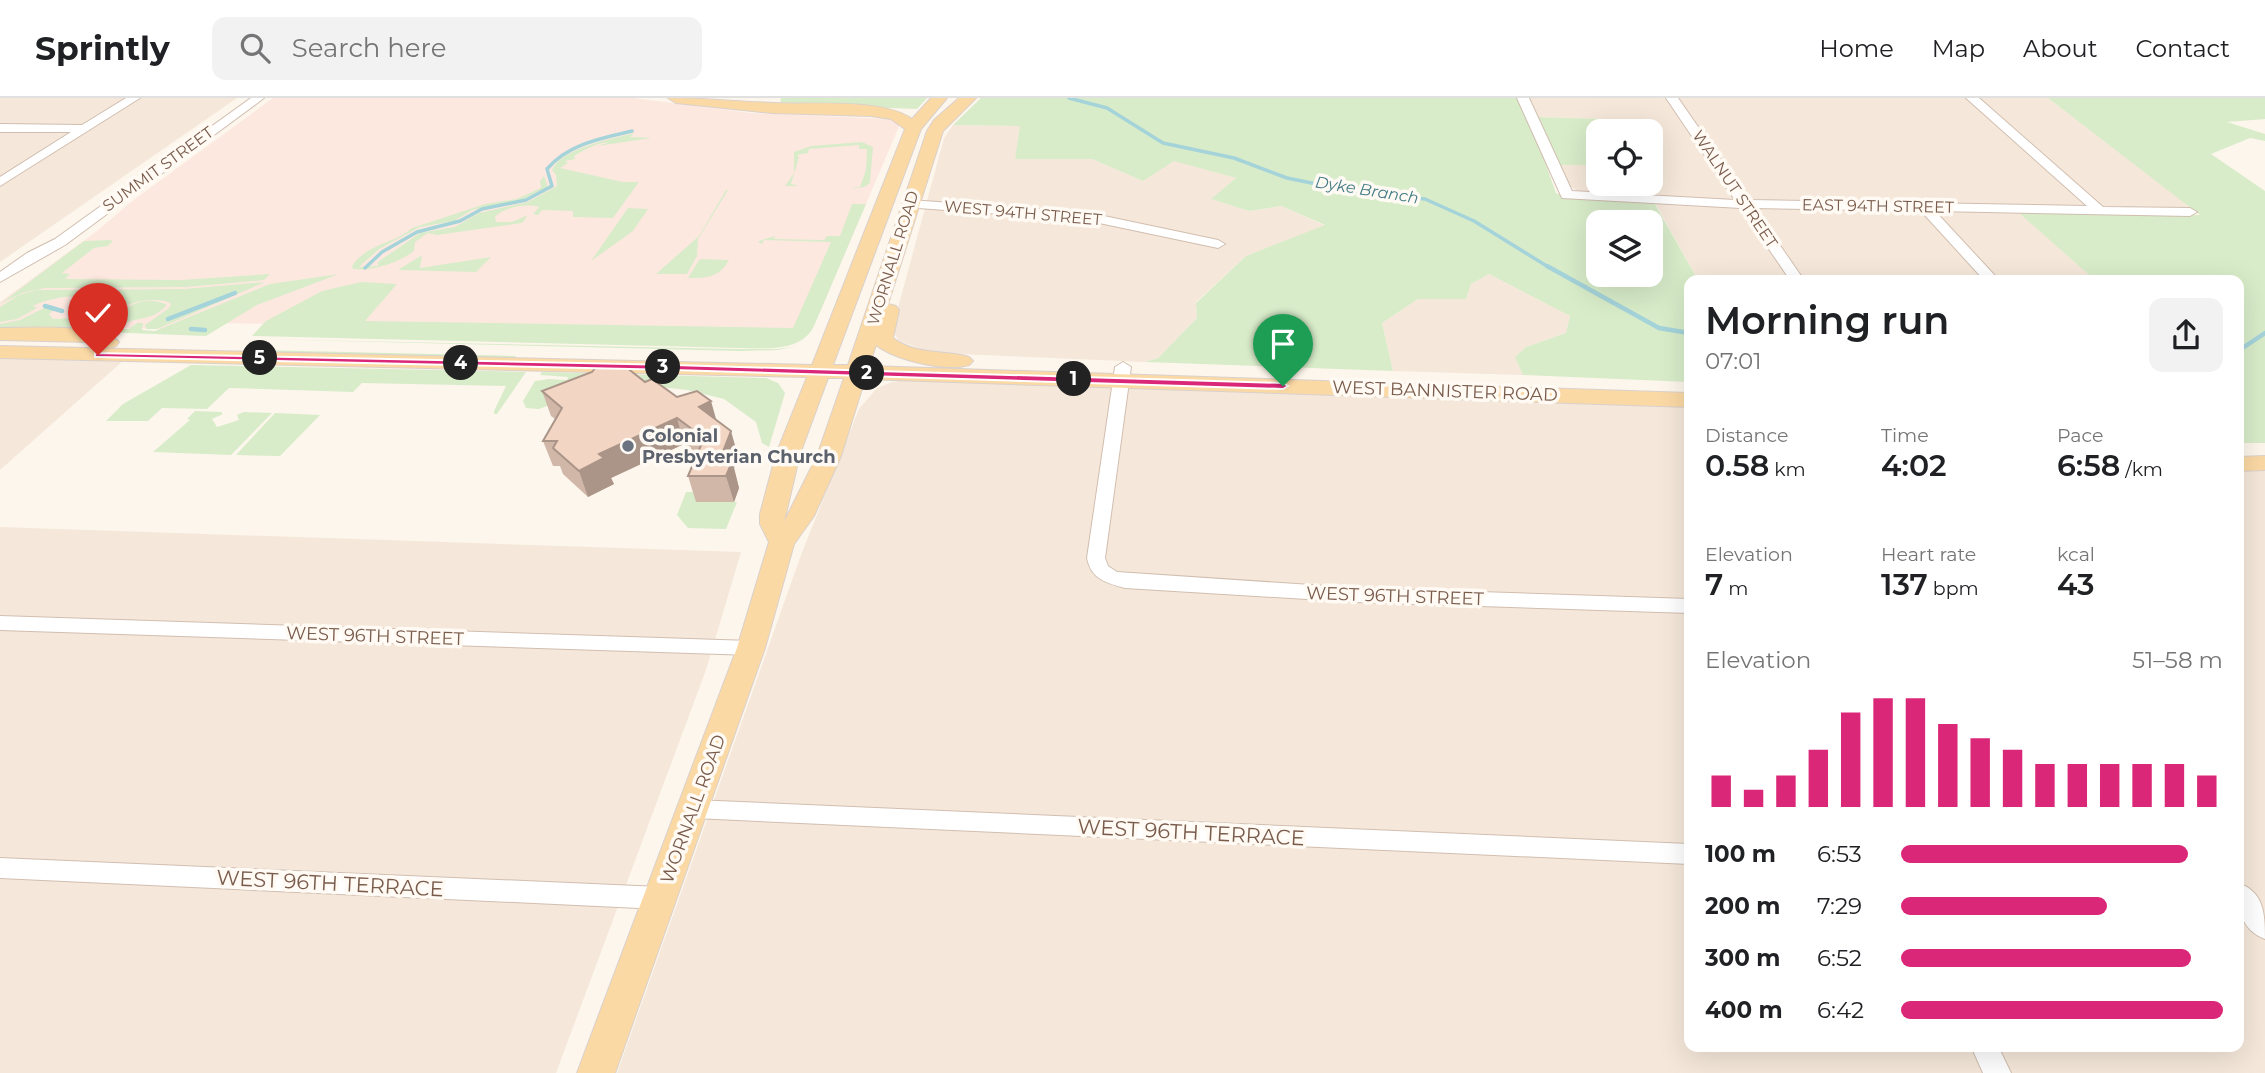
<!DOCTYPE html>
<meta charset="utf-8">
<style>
body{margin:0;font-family:Montserrat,sans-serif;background:#f2f2f2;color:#202124;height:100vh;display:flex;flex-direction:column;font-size:26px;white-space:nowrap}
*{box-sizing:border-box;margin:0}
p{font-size:23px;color:#757577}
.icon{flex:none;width:38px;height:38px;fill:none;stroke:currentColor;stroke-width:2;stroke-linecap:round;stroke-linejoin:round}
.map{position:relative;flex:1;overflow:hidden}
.drawer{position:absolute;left:1684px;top:177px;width:560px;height:777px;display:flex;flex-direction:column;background:#fff;border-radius:14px;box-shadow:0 7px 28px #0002}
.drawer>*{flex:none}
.fabs{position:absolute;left:1586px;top:21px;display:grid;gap:14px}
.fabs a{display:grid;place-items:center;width:77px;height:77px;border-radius:14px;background:#fff;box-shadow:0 7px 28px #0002;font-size:35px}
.pin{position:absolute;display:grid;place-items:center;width:60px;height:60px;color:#fff;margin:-72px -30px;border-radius:50% 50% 50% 0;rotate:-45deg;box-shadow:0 0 7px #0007}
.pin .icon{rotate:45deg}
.km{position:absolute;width:35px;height:35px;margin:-18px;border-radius:50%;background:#222;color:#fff;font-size:19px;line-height:35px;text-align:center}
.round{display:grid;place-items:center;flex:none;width:74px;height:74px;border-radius:14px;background:#f2f2f2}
.overview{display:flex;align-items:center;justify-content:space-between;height:119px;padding:0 21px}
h1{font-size:38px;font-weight:600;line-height:52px}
.figures{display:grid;grid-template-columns:repeat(3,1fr);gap:10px;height:119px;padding:7px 21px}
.figures div{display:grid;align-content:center}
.figures b{font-size:30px;font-weight:600}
.figures small{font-size:19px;font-weight:400}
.figures p{font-size:19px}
.chart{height:196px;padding:14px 21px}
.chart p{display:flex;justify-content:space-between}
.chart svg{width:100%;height:126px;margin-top:7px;stroke:#db2777;stroke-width:6}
ul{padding:0 21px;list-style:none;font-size:23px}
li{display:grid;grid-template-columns:112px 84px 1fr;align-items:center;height:52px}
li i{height:18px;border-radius:9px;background:#db2777}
header{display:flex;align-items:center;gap:42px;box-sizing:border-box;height:98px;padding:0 35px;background:#fff;border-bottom:2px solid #e0e0e0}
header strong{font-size:33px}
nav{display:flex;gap:38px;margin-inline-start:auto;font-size:24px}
.search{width:490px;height:63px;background:#f2f2f2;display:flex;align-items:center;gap:18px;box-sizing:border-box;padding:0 24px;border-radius:14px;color:#757577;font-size:26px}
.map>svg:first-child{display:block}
.residential{fill:#f5e8da}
.commercial{fill:#fde8e0}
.green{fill:#d8ecc9;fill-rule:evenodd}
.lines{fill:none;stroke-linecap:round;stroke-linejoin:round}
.stream-far1{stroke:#a5d3da;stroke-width:3.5}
.stream{stroke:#a5d3da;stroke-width:4.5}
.minor-casing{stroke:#d1beb0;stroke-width:2}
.major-casing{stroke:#dad1cd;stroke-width:2}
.minor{fill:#fff;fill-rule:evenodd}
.major{fill:#fbd9a5;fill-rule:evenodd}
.wall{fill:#d1b7a8}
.shaded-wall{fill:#aa9588}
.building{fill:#f3d5c3;stroke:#aa9588;stroke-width:2}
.route{fill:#db2777;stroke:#fff;stroke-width:2}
.worship-dot{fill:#6b7280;stroke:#fffaf3;stroke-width:2.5}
.labels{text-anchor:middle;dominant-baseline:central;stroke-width:7;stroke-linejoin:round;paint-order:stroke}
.far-street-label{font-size:16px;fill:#7a5c4d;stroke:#fffaf3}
.far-water-label{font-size:16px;font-style:italic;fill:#437c86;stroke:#fffaf3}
.street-label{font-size:18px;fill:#7a5c4d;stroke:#fffaf3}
.worship-label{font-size:18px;font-weight:bold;fill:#5b616d;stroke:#fffaf3;text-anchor:start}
.near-street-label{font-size:21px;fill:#7a5c4d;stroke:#fffaf3}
</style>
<header>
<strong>Sprintly</strong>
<div class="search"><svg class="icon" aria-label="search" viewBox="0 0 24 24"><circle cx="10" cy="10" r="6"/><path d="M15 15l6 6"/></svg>Search here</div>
<nav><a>Home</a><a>Map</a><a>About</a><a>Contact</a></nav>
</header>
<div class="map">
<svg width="2265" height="975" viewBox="0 0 2265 975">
<rect width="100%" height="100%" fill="#fdf6ec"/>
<path class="residential" d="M0 0H237L0 164Z
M1528 0H2048L2194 111 2012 107 2095 182H1698L1652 99 1587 96 1576 92 1569 87 1559 67H1598V86H1650V33H1612L1604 21 1537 19Z
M953 27 1021 28 1016 61H1092L1143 83 1174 62 1236 80 1212 101 1249 113 1281 108 1326 128 1246 158 1196 204 1197 220 1158 260 1145 264 933 255 899 243 892 232 944 40Z
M1489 176 1570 218 1566 235 1526 249 1516 258 1523 277 1393 273 1382 225 1418 201H1466L1471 186Z
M0 258 124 262 0 372Z
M913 281 1689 306V948L1971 949 1984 975H617L801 457 859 311 877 290 892 284Z
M2238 372H2265V975H2010L1997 949 2238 948Z
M0 429 741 454 706 572 556 975H0Z"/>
<path class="commercial" d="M273 0H633L751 15 890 21 900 26 820 214 809 234 212 225 204 232 0 227V204L97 133 131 104Z"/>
<path class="green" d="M781 0H927L917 11 780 6Z
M981 0H1528L1537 19 1604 21 1612 33H1598V67H1546L1556 95 1566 100 1655 106 1698 182H1689V284L1523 277 1515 259 1526 249 1566 235 1570 218 1489 176 1471 186 1466 201H1418L1382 225 1393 273 1145 264 1158 260 1197 220 1196 205 1246 158 1325 127 1281 108 1249 113 1211 101 1236 80 1174 63 1143 83 1092 61H1015L1020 28 953 27ZM1598 124H1650V177H1598Z
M2048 0H2265V21L2227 24 2265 36V43L2250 40 2211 56 2265 93V345H2238V182H2095L2018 114 2200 117Z
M634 35 630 39 652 40 598 48 609 44C596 45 584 52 574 58L575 61 565 63 568 65 560 70 623 84H639L613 120 573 119V113L542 112 538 117 533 116 539 109C526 105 504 109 495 119L496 124H512L528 117 522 125 437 137 428 135 415 144 414 153C398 165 375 173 353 171L352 168C366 146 396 145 412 130L485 106 516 101 541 90 540 83 544 78 548 89 519 103 472 112 454 123 420 129 379 151 359 169 378 168V164L420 135 455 129 479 115 528 104 557 88 556 77 552 72C561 50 612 41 634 35Z
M862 44 873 49 870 84C866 91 857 90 850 90L860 89 866 72 867 51H859V47L809 51 808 55 797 57 799 59 791 86 799 88H785L794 75V54L811 48Z
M726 92H728L698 141 697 158 687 176H656L699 138Z
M852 106H866L814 228C801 255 763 250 738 250L252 238 266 223 322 193 361 184 397 186 365 223 793 230 831 144 764 142 762 146 758 144 759 143 775 138 774 141 824 142 827 138H840Z
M628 110 648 111 633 133 591 163Z
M110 142 113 143 108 148 94 150 62 175 70 176 65 181 181 182 270 176 264 182 186 189 45 190 22 195 0 206 84 143Z
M422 157 420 170 491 159 476 174 398 172Z
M699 162 701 161 729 162C719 180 707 180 688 180Z
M339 176 257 207 206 238 0 230V226L20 222 46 209 54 212 49 216 53 221 73 220 69 224 70 227C105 238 131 188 167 207 150 226 134 216 118 231H129L137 225H143L142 232 155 233 270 186Z
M265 184 157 231H146L145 227 169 210 171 206 168 204C123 193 105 232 75 226V221L103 204C91 192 46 200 33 208L37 210 17 221 0 224V209L19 197 37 192 184 191Z
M256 241 734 251H778L797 248 778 252 740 253Z
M259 252 516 258 514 261 255 255Z
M191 267 486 273 526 274 497 316H494V313L506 288 362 285 353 294 229 290 207 311 162 310 148 323H106L123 306Z
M542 274 766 280 778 285 785 295 769 349 762 345 756 324 724 301 687 292 652 288 595 290 539 311 526 310 523 303 535 283 549 281 567 282 568 279 540 277Z
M195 313 221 314 223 316 212 321 217 329 239 322 237 317 244 314 272 315 231 357 153 354 190 322 187 321Z
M275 315 320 317 280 358 236 357Z
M686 394H700L696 404H737L726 431 688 430 677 417Z"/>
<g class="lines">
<path class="stream-far1" d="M1069 0 1107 10 1163 45 1234 60 1287 80 1351 93 1425 101 1474 123 1550 170
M365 170 382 154 417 134 460 123 482 111 526 102 552 88 547 71C568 46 602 40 632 33"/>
<path class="stream" d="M1547 168 1659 230 1689 235
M45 208 62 213
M168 221 235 195
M191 231 205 232
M2238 253 2265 235"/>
<g class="minor-casing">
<path id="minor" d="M126 0H140L0 88V79L71 34H0V26L82 27Z
M251 0H264L65 147 0 184V174L27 155 55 141Z
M1517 0H1529L1572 93 1735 102 1666 0H1678L1749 102 2087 108 1966 0H1979L2103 109 2190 110 2197 114 2190 118 1935 113 1999 182H1984L1921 113 1754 110 1804 182H1790L1741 110 1562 100Z
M909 102 1085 114 1218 142 1225 146 1218 150 1085 122 904 109V103Z
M1123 264 1131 269 1105 460 1108 468 1117 474 1356 490 1689 501V515L1356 504 1125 490C1106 485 1091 481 1087 460L1115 269Z
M0 518 751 543 758 545 761 550 758 555 751 557 0 532Z
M694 702 1689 746V766L694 720 686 718 683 711 686 704Z
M0 760 660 789 669 793 672 800 669 807 660 811 0 780Z
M2238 785C2265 794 2265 818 2265 841 2239 831 2238 808 2238 785Z
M1971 948H1998L2011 975H1983Z"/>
</g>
<g class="major-casing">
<path id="major" d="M668 0C704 0 740 4 775 5 813 7 882 0 912 21L931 0H947L921 31 833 267H848L927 33 934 22 959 0H976L943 33 888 206 896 208 899 212 893 240C915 257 944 252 969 259L973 263 969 267C945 274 895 262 876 247L869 268 1689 295V309L865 281 841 358 814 418 794 446 765 550 615 975H577L737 550 769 444 760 426V416L776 356 807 279 0 260V248L812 267 905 31 891 21 871 18 772 15 676 5ZM828 280H844L817 358 784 424 800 356Z
M0 230C24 230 105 225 119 244L116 248 109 250 88 244 0 242Z
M2265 358V372L2238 373V359Z"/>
</g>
<use href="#minor" class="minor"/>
<use href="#major" class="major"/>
</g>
<path class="wall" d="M645 284 677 299 717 322 738 358 734 370 739 390 734 404H696L688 378 697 355 684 346 611 380 614 386 588 399 563 376 560 368H553L543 343 555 321 551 318 542 293Z"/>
<path class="shaded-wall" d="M711 303 718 328 699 309Z
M677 320 684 346 611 380 614 386 588 399 579 373 599 356Z
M731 333 738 358 734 370 739 390 734 404 726 378 719 364Z"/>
<path class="building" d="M596 269H626L645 284 652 281 677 299 697 293 711 303 699 309 731 333 719 364H732L726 378H688L704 340 677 320 599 356 604 360 579 373 553 350 557 343H543L562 310 542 293 592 274Z"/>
<path class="route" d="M95 255 674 267 1283 285 1288 288 1283 291 674 272 98 259H95Z"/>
<circle class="worship-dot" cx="628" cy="348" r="7"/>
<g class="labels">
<g class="far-street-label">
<text transform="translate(158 71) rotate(-36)">SUMMIT STREET</text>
<text transform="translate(1735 91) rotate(56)">WALNUT STREET</text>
<text transform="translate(1878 108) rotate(1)">EAST 94TH STREET</text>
<text transform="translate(1023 115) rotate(5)">WEST 94TH STREET</text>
<text transform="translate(893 160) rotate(-73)">WORNALL ROAD</text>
</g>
<g class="far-water-label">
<text transform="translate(1367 92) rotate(9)">Dyke Branch</text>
</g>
<g class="street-label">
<text transform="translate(1445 293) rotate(2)">WEST BANNISTER ROAD</text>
<text transform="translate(1395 498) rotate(2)">WEST 96TH STREET</text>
<text transform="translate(375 538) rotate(2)">WEST 96TH STREET</text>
<text transform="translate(693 711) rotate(-70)">WORNALL ROAD</text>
</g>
<g class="worship-label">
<text x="642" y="338">Colonial<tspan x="642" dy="21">Presbyterian Church</tspan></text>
</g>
<g class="near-street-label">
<text transform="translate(1191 734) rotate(3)">WEST 96TH TERRACE</text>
<text transform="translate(330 785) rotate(3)">WEST 96TH TERRACE</text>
</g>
</g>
</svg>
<div class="fabs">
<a><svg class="icon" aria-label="locate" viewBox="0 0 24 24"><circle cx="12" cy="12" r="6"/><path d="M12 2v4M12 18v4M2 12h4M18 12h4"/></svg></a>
<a><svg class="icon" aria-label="layers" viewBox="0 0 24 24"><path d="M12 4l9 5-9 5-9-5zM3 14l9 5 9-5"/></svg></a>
</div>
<div class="pin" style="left:1283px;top:288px;background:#1e9e55"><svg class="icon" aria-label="arrive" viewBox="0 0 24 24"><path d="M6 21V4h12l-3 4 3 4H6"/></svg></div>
<div class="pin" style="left:98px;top:257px;background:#d93025"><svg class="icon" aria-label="check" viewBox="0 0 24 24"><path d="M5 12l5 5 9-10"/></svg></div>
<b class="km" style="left:1074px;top:281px">1</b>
<b class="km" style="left:867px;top:275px">2</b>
<b class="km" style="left:663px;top:269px">3</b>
<b class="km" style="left:461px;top:265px">4</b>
<b class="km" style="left:260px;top:260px">5</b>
<section class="drawer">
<div class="overview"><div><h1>Morning run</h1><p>07:01</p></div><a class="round"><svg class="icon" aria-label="share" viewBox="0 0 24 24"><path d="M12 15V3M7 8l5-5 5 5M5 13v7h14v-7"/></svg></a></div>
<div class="figures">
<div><p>Distance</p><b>0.58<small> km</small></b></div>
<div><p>Time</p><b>4:02</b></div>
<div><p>Pace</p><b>6:58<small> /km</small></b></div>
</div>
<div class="figures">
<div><p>Elevation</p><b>7<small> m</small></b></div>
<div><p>Heart rate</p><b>137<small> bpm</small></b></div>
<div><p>kcal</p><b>43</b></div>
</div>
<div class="chart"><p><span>Elevation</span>51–58 m</p>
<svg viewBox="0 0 160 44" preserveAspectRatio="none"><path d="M5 44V33M15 44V38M25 44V33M35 44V24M45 44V11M55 44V6M65 44V6M75 44V15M85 44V20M95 44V24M105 44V29M115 44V29M125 44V29M135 44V29M145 44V29M155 44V33"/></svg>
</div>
<ul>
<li><b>100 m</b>6:53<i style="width:89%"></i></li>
<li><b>200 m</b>7:29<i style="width:64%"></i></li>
<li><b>300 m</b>6:52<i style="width:90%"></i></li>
<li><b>400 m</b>6:42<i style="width:100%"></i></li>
</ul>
</section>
</div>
